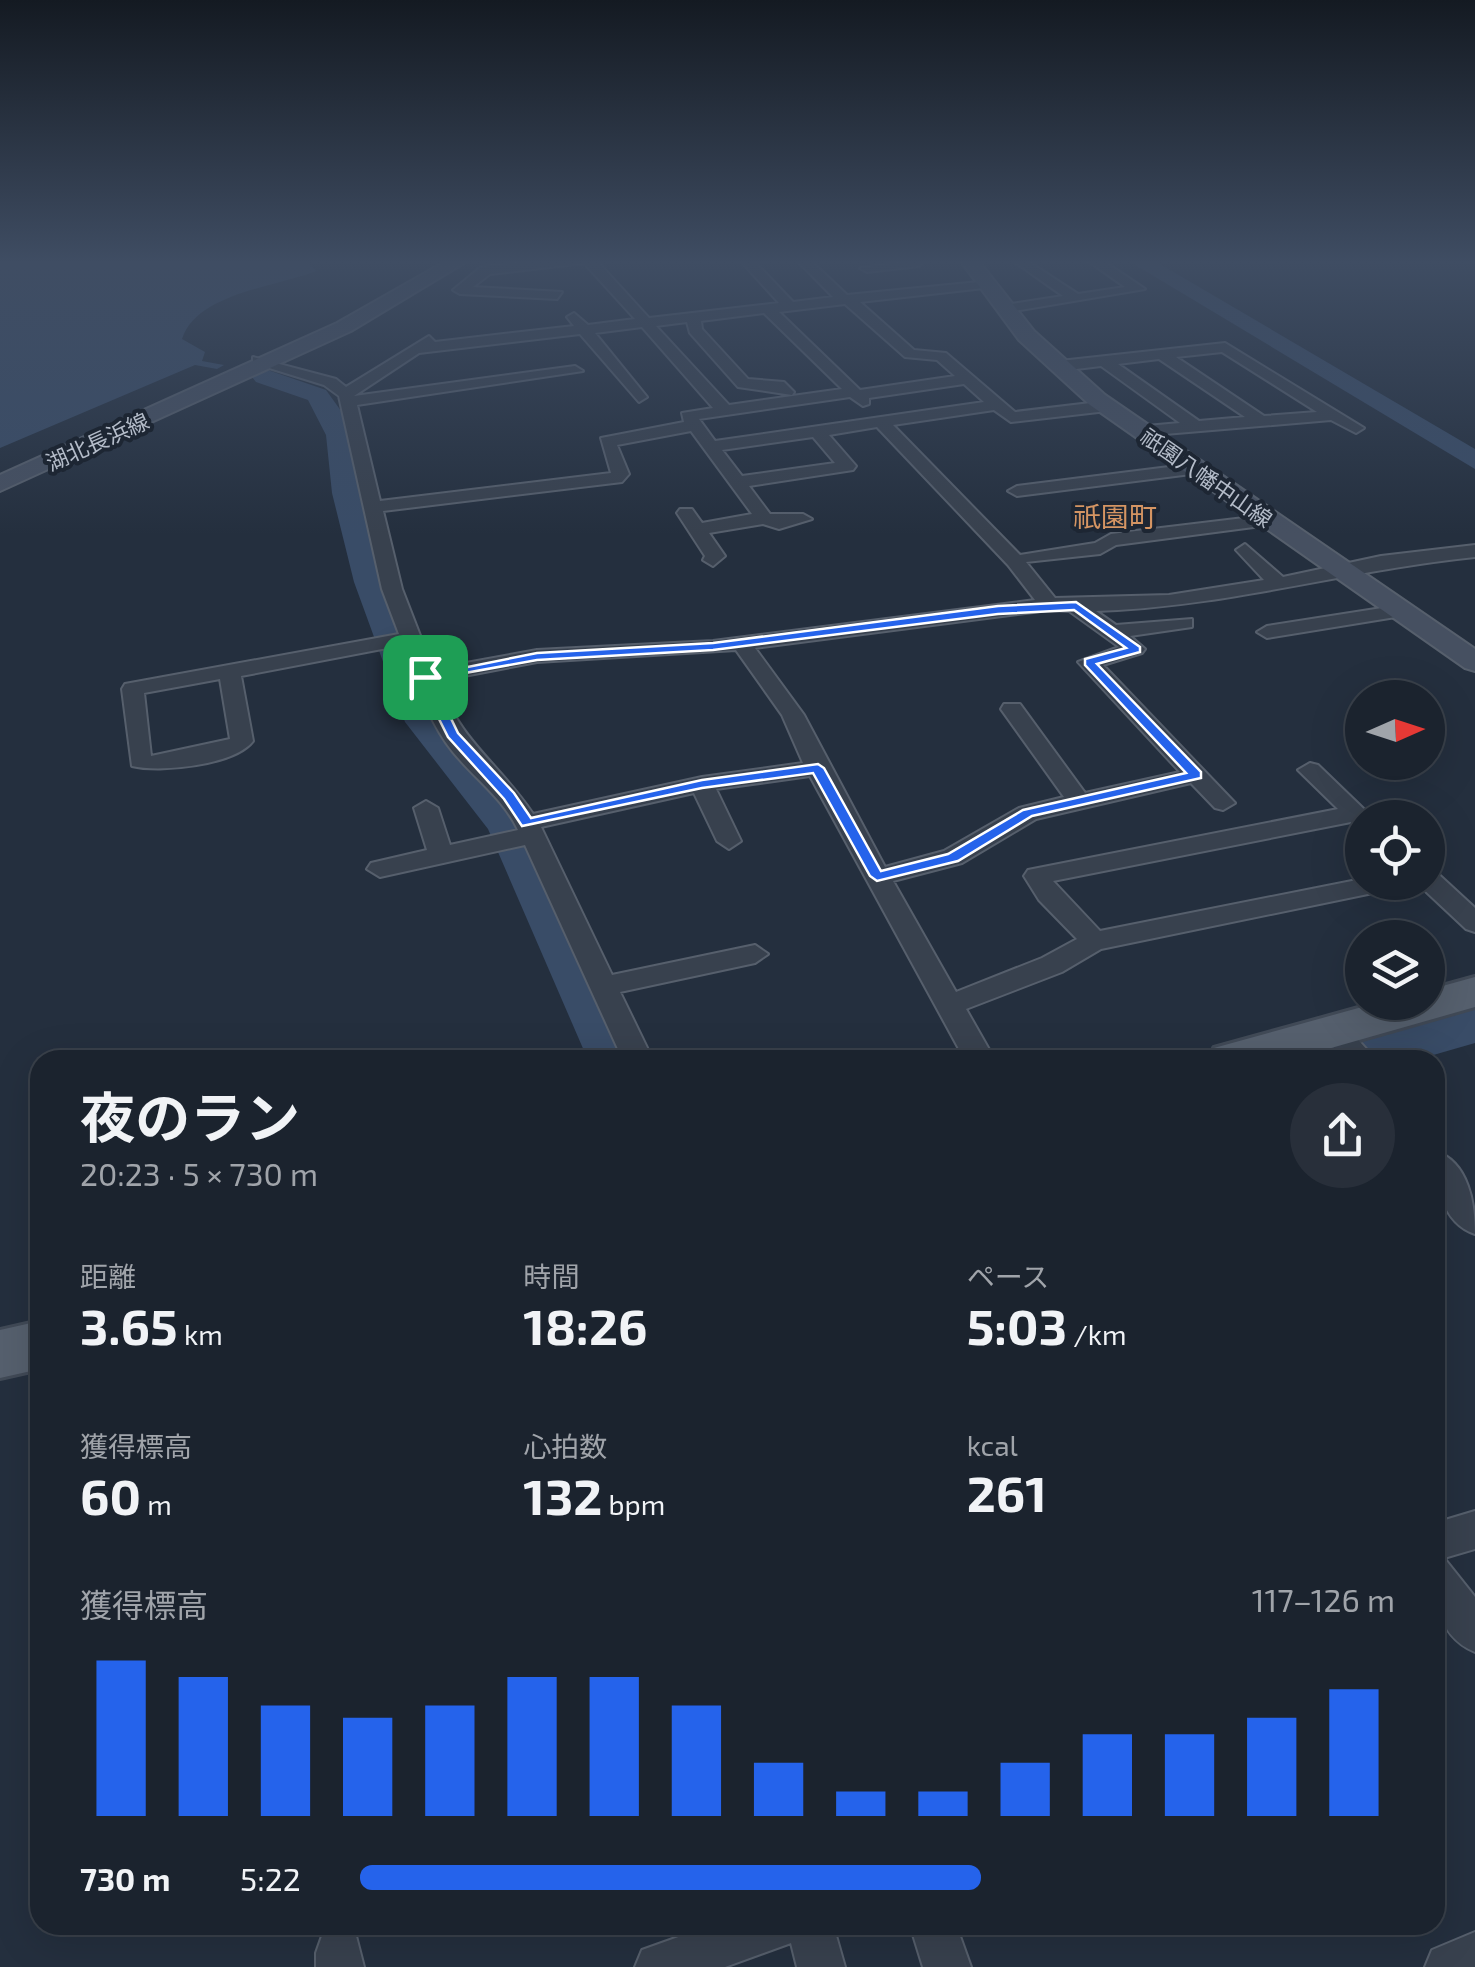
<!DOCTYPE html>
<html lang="ja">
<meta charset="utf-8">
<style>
body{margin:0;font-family:"Exo 2","Noto Sans JP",sans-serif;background:#282f3a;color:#f1f3f6;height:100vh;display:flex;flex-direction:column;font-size:38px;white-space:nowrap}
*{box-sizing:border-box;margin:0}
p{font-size:32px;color:#a0a4aa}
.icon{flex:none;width:55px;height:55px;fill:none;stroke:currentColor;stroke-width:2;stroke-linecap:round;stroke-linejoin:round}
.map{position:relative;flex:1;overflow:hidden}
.drawer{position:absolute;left:30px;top:1050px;width:1415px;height:885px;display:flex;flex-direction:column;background:#1b232e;border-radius:30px;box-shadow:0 10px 40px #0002,0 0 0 2px #39404a}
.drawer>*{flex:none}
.needle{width:65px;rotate:87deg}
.controls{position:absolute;left:1345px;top:680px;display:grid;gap:20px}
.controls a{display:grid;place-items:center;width:100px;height:100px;border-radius:50%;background:#1b232e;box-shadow:0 10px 40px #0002,0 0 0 2px #39404a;font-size:50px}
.pin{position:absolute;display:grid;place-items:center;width:85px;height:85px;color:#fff;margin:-42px;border-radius:20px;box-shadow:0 5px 15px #0006}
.round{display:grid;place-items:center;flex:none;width:105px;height:105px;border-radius:52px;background:#282f3a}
.summary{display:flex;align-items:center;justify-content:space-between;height:170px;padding:0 50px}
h1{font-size:55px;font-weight:700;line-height:75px}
.figures{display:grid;grid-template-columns:repeat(3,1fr);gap:15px;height:170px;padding:10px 50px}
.figures div{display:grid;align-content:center}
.figures b{font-size:50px;font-weight:700}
.figures small{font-size:28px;font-weight:400}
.figures p{font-size:28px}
.chart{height:280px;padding:20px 50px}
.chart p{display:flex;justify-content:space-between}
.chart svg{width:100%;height:180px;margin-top:10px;stroke:#2563eb;stroke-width:6}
ul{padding:0 50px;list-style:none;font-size:32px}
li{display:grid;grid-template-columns:160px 120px 1fr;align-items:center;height:75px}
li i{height:25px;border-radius:12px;background:#2563eb}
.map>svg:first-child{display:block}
.water{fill:#394c67}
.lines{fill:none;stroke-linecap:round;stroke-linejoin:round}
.river{fill:#394c67;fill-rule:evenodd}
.minor-casing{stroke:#565f6c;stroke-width:4}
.secondary-casing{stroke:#565f6c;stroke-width:4}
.primary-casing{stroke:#414a57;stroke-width:6}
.minor{fill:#38414e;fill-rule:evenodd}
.secondary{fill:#465061;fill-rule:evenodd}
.primary{fill:#56606e;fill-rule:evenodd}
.route{fill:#2563eb;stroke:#fff;stroke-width:2.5;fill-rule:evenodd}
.labels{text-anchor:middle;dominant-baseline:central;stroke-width:8;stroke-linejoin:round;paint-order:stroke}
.far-street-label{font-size:22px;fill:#b4bcc9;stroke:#1d2633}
.far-quarter-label{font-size:28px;fill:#d59563;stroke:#1d2633}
</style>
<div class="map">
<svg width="1475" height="1967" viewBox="0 0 1475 1967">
<rect width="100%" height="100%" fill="#242f3e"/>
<path class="water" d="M0 260H304L316 271C276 287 197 293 182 339L205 352 202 361 224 365 217 369 195 365 0 448Z"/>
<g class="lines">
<path class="river" d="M1127 260H1153L1475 449V469Z
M265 369 326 390 344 415 354 435 362 493 386 582 440 720 527 826 636 1060H588L488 829 405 722 354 582 332 493 326 435 308 400 256 382 252 377 256 372Z
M1475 1009V1043L1416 1060H1351L1348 1055 1355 1043Z"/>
<g class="minor-casing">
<path id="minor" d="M546 260H596L649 318 779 303 740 260H753L793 302 833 297 797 260H810L847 295 989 281 984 288 860 302 914 350 946 353 1015 412 1107 401 1115 406 1107 411 1011 422 994 410 893 425 1020 555 1095 543 1111 534 1269 515 1278 520 1269 525 1116 545 1100 554 1026 562 1055 598 1169 595 1264 580 1236 550 1245 544 1283 577 1381 556 1475 545V557C1348 570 1225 607 1096 611L1116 625 1192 619V627L1130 636 1145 649 1142 653 1103 665 1235 803 1223 810 1215 808 1191 783 1036 819 962 863 893 881 956 992 1042 958 1077 939 1039 900 1024 876 1028 870 1338 809 1298 770 1310 763 1318 765 1373 818H1362V827L1351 822 1053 881 1100 931 1362 879V882H1400L1397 888 1101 949 1062 972 966 1009 995 1060H965L810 776 716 789 741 841 729 849 717 841 694 793 541 827 612 975 755 945 768 954 755 963 620 992 653 1060H623L525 845 380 877 367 869 371 863 427 850 414 808 426 801 438 808 450 845 518 830C503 798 475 779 453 752 428 721 417 682 403 645L241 676 253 741C235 765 160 773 132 766L122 689 125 684 399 634 382 589 339 396 324 385 253 363V357L336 379 346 387 429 336 435 342 574 326 567 317 574 313 588 325 635 319 584 263 490 274 473 287 562 292 557 299 460 294 453 290 481 267ZM845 304 905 357 937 360 955 376 860 390 779 312ZM764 313 842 389 729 405 656 326 687 322 690 333 738 387 792 395 794 392 784 382 748 379 702 329 701 321ZM642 327 713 408 682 413 684 422 601 438 611 473 380 501 357 405 583 371 575 366 354 396 419 353 580 334 639 402 647 397 595 333ZM964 384 984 402 715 441 699 419 850 397 863 406 869 404V398ZM877 427 1008 565 1035 600 713 641 537 650 433 669 402 589 383 511 622 482 629 474 617 445 691 431 752 514 702 523 692 509H680L677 513 705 556 703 560 713 566 725 556 709 533 763 524 779 529 812 519 803 514H770L749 486 853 470 856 466 829 435ZM813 437 835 463 742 476 722 450ZM1049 610 1069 611 1119 647 1078 662 1180 772 1085 793 1020 704H1004L1001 709 1064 797 1019 808 944 851 885 867 804 715 755 648ZM736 650 782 715 803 763 702 777 533 814C498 762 462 744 438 681L537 662ZM220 679 230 739 151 756 144 693Z
M924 260 919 266 867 272 860 268Z
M1012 260H1026L1078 294 1125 287 1087 260H1102L1145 289 1003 313 998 306 1063 296Z
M1225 343 1364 428 1356 433 1331 420 1141 436 1135 435V427L1180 423 1101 366 1060 371 1052 366 1060 361ZM1222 352 1317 412 1264 416 1176 357ZM1159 359 1245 417 1199 421 1118 364Z
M1193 464 1202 469 1199 473 1017 496 1008 491 1017 486Z
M1401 605 1408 607V615L1267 638 1257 632 1267 626Z
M1428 871 1437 873 1475 908V932L1466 929 1419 885 1428 882Z
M1334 1021 1344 1024 1376 1060H1344L1320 1031 1324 1024Z
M1435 1151C1469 1162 1475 1204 1475 1234 1441 1223 1435 1181 1435 1151Z
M1475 1511V1549L1444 1558 1475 1597V1652C1424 1631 1435 1568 1435 1523Z
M712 1925H833L845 1967H797L791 1943 725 1967H635L642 1950Z
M910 1925H956L971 1967H923Z
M339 1930 356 1936 364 1967H316V1953L322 1936Z
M1475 1932V1967H1425L1432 1950Z"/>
</g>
<g class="secondary-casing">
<path id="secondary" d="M448 260H469L351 331 0 491V475L337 323Z
M960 260H978L1034 331 1105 395 1475 649V671L1465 668 1090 405 1019 340Z"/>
</g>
<g class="primary-casing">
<path id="primary" d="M1475 977V1007L1289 1060H1208L1214 1048 1380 1002H1428V990Z
M40 1321V1369L0 1378V1330Z"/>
</g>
<use href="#minor" class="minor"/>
<use href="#secondary" class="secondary"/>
<use href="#primary" class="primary"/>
</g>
<linearGradient id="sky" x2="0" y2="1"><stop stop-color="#141a22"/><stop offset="0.49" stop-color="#3f4d63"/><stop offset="1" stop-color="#3f4d63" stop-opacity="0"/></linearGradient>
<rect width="1475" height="535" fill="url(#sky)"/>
<path class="route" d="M1076 602 1140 647V652L1097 664 1201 772V778L1032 816 958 861 877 881 870 876 813 773 702 788 522 826 504 799 448 737 418 677 537 653 713 643 998 606ZM1074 610 1126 648 1085 659V665L1186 773 1023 810 948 854 881 871 824 768 818 764 702 780 531 818 514 793 458 733 432 679 537 660 713 650 998 614Z"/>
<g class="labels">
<g class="far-street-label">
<text transform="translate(97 441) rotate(-24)">湖北長浜線</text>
<text transform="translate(1207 477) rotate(35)">祇園八幡中山線</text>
</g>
<g class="far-quarter-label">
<text x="1115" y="516">祇園町</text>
</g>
</g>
</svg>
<div class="controls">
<a><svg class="needle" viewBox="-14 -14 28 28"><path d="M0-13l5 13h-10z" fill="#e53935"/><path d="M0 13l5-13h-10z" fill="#a0a4aa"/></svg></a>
<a><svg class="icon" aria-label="locate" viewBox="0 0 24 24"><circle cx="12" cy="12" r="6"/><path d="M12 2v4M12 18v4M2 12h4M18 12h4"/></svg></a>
<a><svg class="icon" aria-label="layers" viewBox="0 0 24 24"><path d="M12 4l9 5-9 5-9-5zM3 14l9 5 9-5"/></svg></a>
</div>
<div class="pin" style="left:425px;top:677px;background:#1e9e55"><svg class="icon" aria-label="arrive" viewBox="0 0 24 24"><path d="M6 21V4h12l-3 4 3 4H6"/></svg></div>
<section class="drawer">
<div class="summary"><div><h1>夜のラン</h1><p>20:23 · 5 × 730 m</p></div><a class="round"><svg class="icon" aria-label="share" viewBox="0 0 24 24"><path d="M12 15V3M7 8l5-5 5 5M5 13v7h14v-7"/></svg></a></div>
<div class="figures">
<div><p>距離</p><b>3.65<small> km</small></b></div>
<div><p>時間</p><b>18:26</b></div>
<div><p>ペース</p><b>5:03<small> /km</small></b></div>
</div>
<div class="figures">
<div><p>獲得標高</p><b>60<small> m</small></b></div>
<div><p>心拍数</p><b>132<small> bpm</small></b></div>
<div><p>kcal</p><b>261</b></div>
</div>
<div class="chart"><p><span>獲得標高</span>117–126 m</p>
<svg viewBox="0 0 160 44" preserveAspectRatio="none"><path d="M5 44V6M15 44V10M25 44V17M35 44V20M45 44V17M55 44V10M65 44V10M75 44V17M85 44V31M95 44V38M105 44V38M115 44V31M125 44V24M135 44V24M145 44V20M155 44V13"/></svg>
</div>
<ul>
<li><b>730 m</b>5:22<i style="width:60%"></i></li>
</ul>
</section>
</div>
